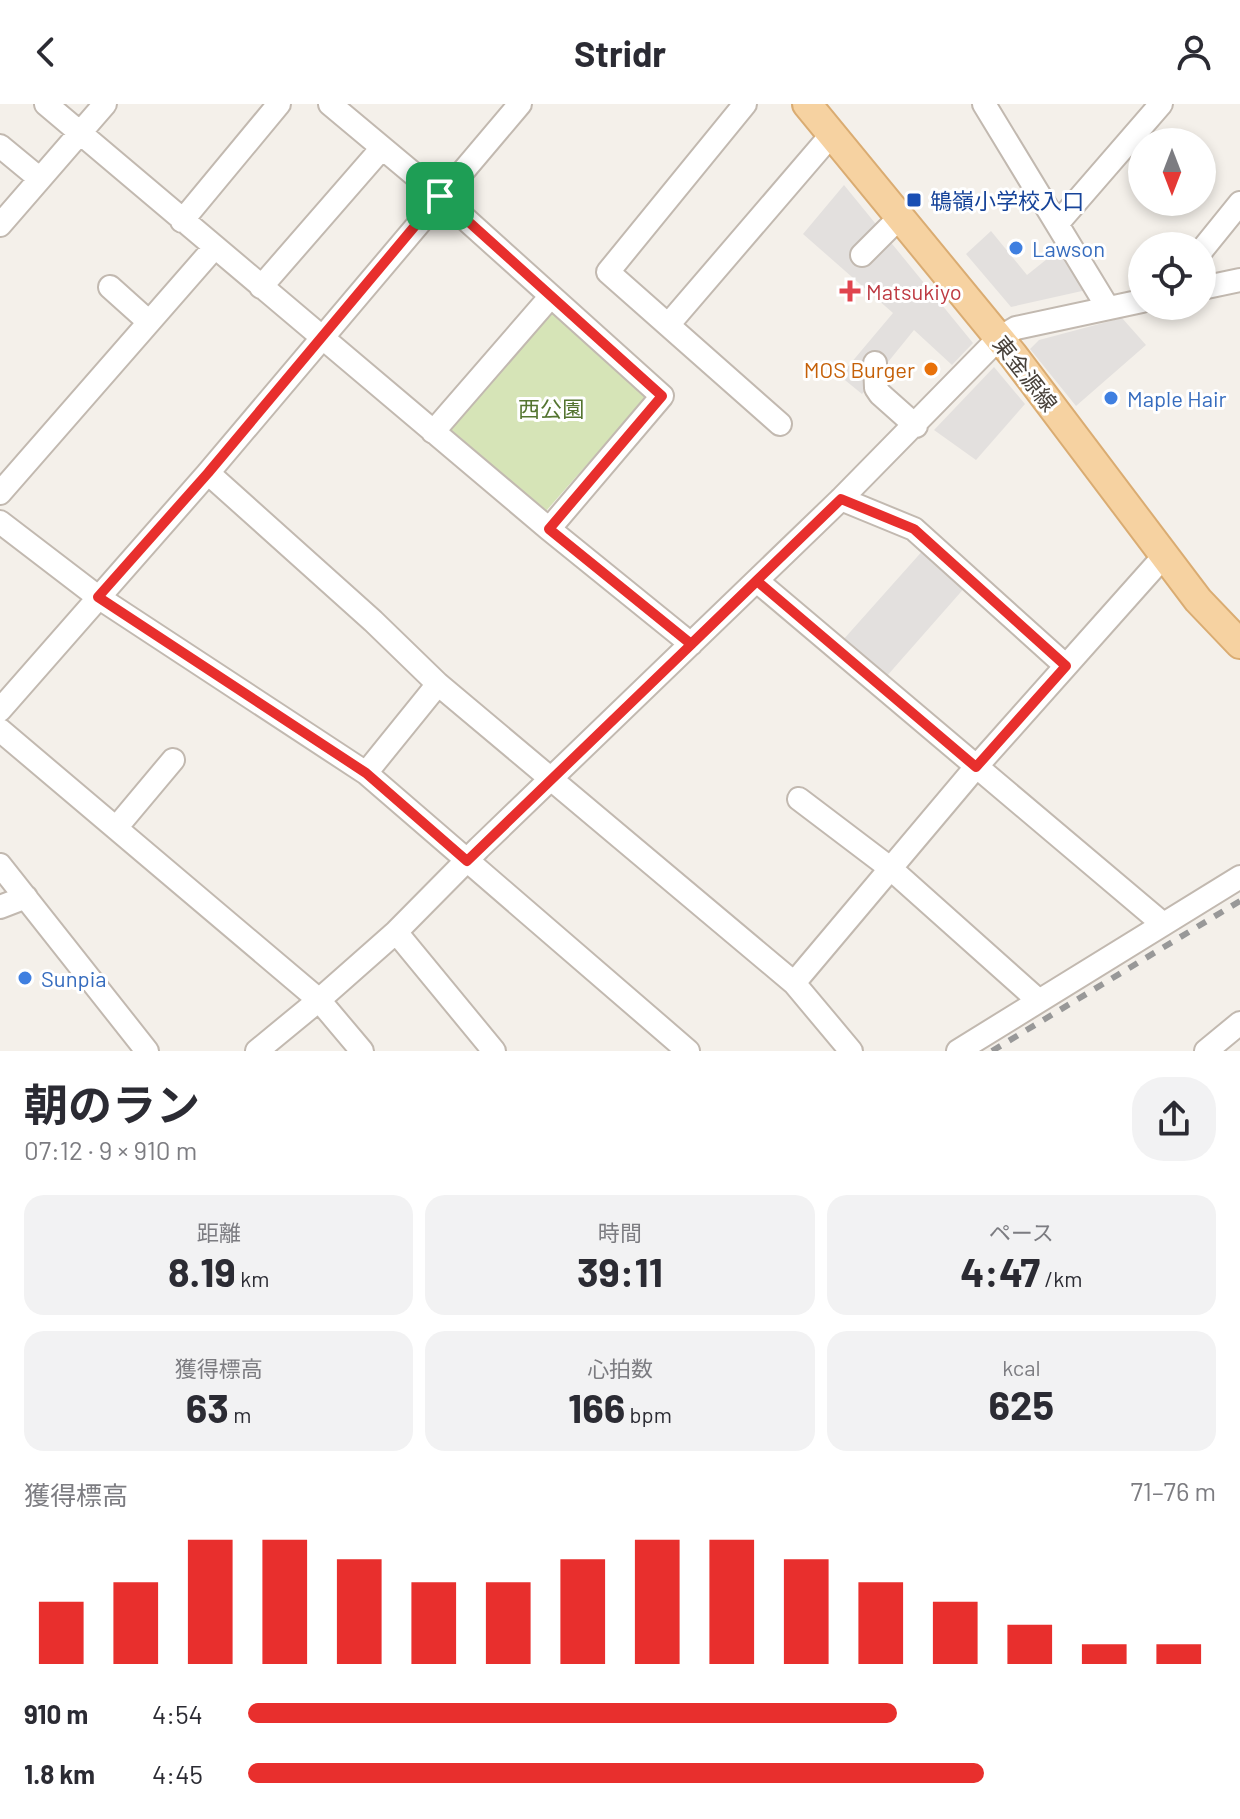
<!DOCTYPE html>
<html lang="ja">
<meta charset="utf-8">
<style>
body{margin:0;font-family:Barlow,"Noto Sans JP",sans-serif;background:#f2f2f3;color:#2b2b33;height:100vh;display:flex;flex-direction:column;font-size:30px;white-space:nowrap}
*{box-sizing:border-box;margin:0}
p{font-size:26px;color:#7c7c81}
.icon{flex:none;width:44px;height:44px;fill:none;stroke:currentColor;stroke-width:2;stroke-linecap:round;stroke-linejoin:round}
.map{position:relative;height:947px;overflow:hidden}
.drawer{display:flex;flex-direction:column;background:#fff;flex:1}
.drawer>*{flex:none}
.needle{width:52px;rotate:180deg}
.buttons{position:absolute;left:1128px;top:24px;display:grid;gap:16px}
.buttons a{display:grid;place-items:center;width:88px;height:88px;border-radius:50%;background:#fff;box-shadow:0 4px 12px #0003;font-size:40px}
.pin{position:absolute;display:grid;place-items:center;width:68px;height:68px;color:#fff;margin:-34px;border-radius:16px;box-shadow:0 4px 12px #0006}
.round{display:grid;place-items:center;flex:none;width:84px;height:84px;border-radius:32px;background:#f2f2f3}
.overview{display:flex;align-items:center;justify-content:space-between;height:136px;padding:0 24px}
h1{font-size:44px;font-weight:700;line-height:60px}
.stats{display:grid;grid-template-columns:repeat(3,1fr);gap:12px;height:136px;padding:8px 24px}
.stats div{display:grid;align-content:center;border-radius:20px;background:#f2f2f3;text-align:center}
.stats b{font-size:40px;font-weight:700}
.stats small{font-size:22px;font-weight:400}
.stats p{font-size:22px}
.chart{height:224px;padding:16px 24px}
.chart p{display:flex;justify-content:space-between}
.chart svg{width:100%;height:144px;margin-top:8px;stroke:#e82f2d;stroke-width:6}
ul{padding:0 24px;list-style:none;font-size:26px}
li{display:grid;grid-template-columns:128px 96px 1fr;align-items:center;height:60px}
li i{height:20px;border-radius:10px;background:#e82f2d}
header{display:flex;justify-content:space-between;align-items:center;height:104px;padding:0 24px;background:#fff;font-size:36px;font-weight:700}
.map>svg:first-child{display:block}
.green{fill:#d6e4b7}
.parking{fill:#e3e0de}
.lines{fill:none;stroke-linecap:round;stroke-linejoin:round}
.minor-casing{stroke:#c2b9b0;stroke-width:26}
.major-casing{stroke:#daac72;stroke-width:32}
.minor{stroke:#fff;stroke-width:22}
.major{stroke:#f6d2a1;stroke-width:28}
.rail{stroke:#989898;stroke-width:6;stroke-dasharray:10 10;stroke-linecap:butt}
.route-casing{stroke:#fff;stroke-width:16}
.route{stroke:#e82f2d;stroke-width:10}
.transit-dot{fill:#1a4fb4;stroke:#fff;stroke-width:3}
.shop-dot{fill:#3f7fe0;stroke:#fff;stroke-width:3}
.health-dot{fill:#e0444e;stroke:#fff;stroke-width:3}
.food-dot{fill:#e8710a;stroke:#fff;stroke-width:3}
.labels{text-anchor:middle;dominant-baseline:central;stroke-width:6;stroke-linejoin:round;paint-order:stroke}
.transit-label{font-size:22px;fill:#164399;stroke:#fff;text-anchor:start}
.shop-label{font-size:22px;fill:#366cbe;stroke:#fff;text-anchor:start}
.health-label{font-size:22px;fill:#be3a42;stroke:#fff;text-anchor:start}
.food-label{font-size:22px;fill:#c56008;stroke:#fff;text-anchor:end}
.street-label{font-size:22px;fill:#474039;stroke:#fff}
.park-label{font-size:22px;fill:#547530;stroke:#fff}
</style>
<header><svg class="icon" aria-label="back" viewBox="0 0 24 24"><path d="M15 5l-7 7 7 7"/></svg>Stridr<svg class="icon" aria-label="person" viewBox="0 0 24 24"><circle cx="12" cy="8" r="4"/><path d="M4 21q1-7 8-7t8 7"/></svg></header>
<div class="map">
<svg width="1240" height="947" viewBox="0 0 1240 947">
<rect width="100%" height="100%" fill="#f4f0ea"/>
<path class="green" d="M552 205 650 289 546 407 450 325Z"/>
<path class="parking" d="M844 81 973 239 952 261 914 226 862 290 840 272 893 209 803 130Z
M991 127 1027 171 1062 143 1088 183 1082 187 1011 203 966 150Z
M1122 214 1146 241 1076 302 1030 245 1039 236Z
M994 263 1025 300 976 356 934 326Z
M925 444 967 481 886 573 843 536Z"/>
<g class="lines">
<g class="minor-casing">
<path id="minor" d="M46 0 549 425 691 540
M330 0 440 92 662 292 549 425
M745 0 608 168 780 320
M984 0 1108 204
M0 42 40 75
M182 117 279 0
M1057 120 1161 0
M0 121 105 0
M1202 146 1240 99
M862 151 900 113
M110 183 149 218
M261 183 382 44
M1202 184 1240 176
M668 221 832 30
M875 259 876 284 880 290 916 322
M433 328 551 192
M208 369 373 517 438 580 794 879 851 947
M0 389 214 144
M841 395 914 425 1066 562
M0 418 98 493 366 669 688 947
M757 477 1163 820
M0 606 208 369 520 0
M0 626 319 896 362 947
M366 669 438 580
M799 695 890 764 1039 897
M116 724 173 656
M0 761 147 947
M0 803 26 793
M396 828 494 947
M794 879 976 663 1164 452
M257 947 319 896 396 828 479 744 841 395 999 234 1016 224 1142 197
M958 947 1240 773
M1206 947 1240 919"/>
</g>
<g class="major-casing">
<path id="major" d="M807 0 1013 251 1198 496 1240 540"/>
</g>
<use href="#minor" class="minor"/>
<use href="#major" class="major"/>
<path class="rail" d="M992 947 1240 797"/>
</g>
<g class="lines">
<g class="route-casing">
<path id="route" d="M440 92 208 369 98 493 366 669 467 757 757 477 976 663 1066 562 914 425 841 395 691 540 549 425 662 292 440 92"/>
</g>
<use href="#route" class="route"/>
</g>
<rect class="transit-dot" x="906" y="88" width="16" height="16" rx="4"/>
<g class="shop-dot">
<circle cx="1016" cy="144" r="8"/>
<circle cx="1111" cy="294" r="8"/>
<circle cx="25" cy="874" r="8"/>
</g>
<path class="health-dot" d="M846 175h8v8h8v8h-8v8h-8v-8h-8v-8h8z"/>
<circle class="food-dot" cx="931" cy="265" r="8"/>
<g class="labels">
<g class="transit-label">
<text x="930" y="96">鵇嶺小学校入口</text>
</g>
<g class="shop-label">
<text x="1032" y="144">Lawson</text>
<text x="1127" y="294">Maple Hair</text>
<text x="41" y="874">Sunpia</text>
</g>
<g class="health-label">
<text x="866" y="187">Matsukiyo</text>
</g>
<g class="food-label">
<text x="915" y="265">MOS Burger</text>
</g>
<g class="street-label">
<text transform="translate(1026 269) rotate(52)">東金源線</text>
</g>
<g class="park-label">
<text x="551" y="304">西公園</text>
</g>
</g>
</svg>
<div class="buttons">
<a><svg class="needle" viewBox="-14 -14 28 28"><path d="M0-13l5 13h-10z" fill="#e53935"/><path d="M0 13l5-13h-10z" fill="#7c7c81"/></svg></a>
<a><svg class="icon" aria-label="locate" viewBox="0 0 24 24"><circle cx="12" cy="12" r="6"/><path d="M12 2v4M12 18v4M2 12h4M18 12h4"/></svg></a>
</div>
<div class="pin" style="left:440px;top:92px;background:#1e9e55"><svg class="icon" aria-label="arrive" viewBox="0 0 24 24"><path d="M6 21V4h12l-3 4 3 4H6"/></svg></div>
</div>
<section class="drawer">
<div class="overview"><div><h1>朝のラン</h1><p>07:12 · 9 × 910 m</p></div><a class="round"><svg class="icon" aria-label="share" viewBox="0 0 24 24"><path d="M12 15V3M7 8l5-5 5 5M5 13v7h14v-7"/></svg></a></div>
<div class="stats">
<div><p>距離</p><b>8.19<small> km</small></b></div>
<div><p>時間</p><b>39:11</b></div>
<div><p>ペース</p><b>4:47<small> /km</small></b></div>
</div>
<div class="stats">
<div><p>獲得標高</p><b>63<small> m</small></b></div>
<div><p>心拍数</p><b>166<small> bpm</small></b></div>
<div><p>kcal</p><b>625</b></div>
</div>
<div class="chart"><p><span>獲得標高</span>71–76 m</p>
<svg viewBox="0 0 160 44" preserveAspectRatio="none"><path d="M5 44V25M15 44V19M25 44V6M35 44V6M45 44V12M55 44V19M65 44V19M75 44V12M85 44V6M95 44V6M105 44V12M115 44V19M125 44V25M135 44V32M145 44V38M155 44V38"/></svg>
</div>
<ul>
<li><b>910 m</b>4:54<i style="width:67%"></i></li>
<li><b>1.8 km</b>4:45<i style="width:76%"></i></li>
</ul>
</section>
